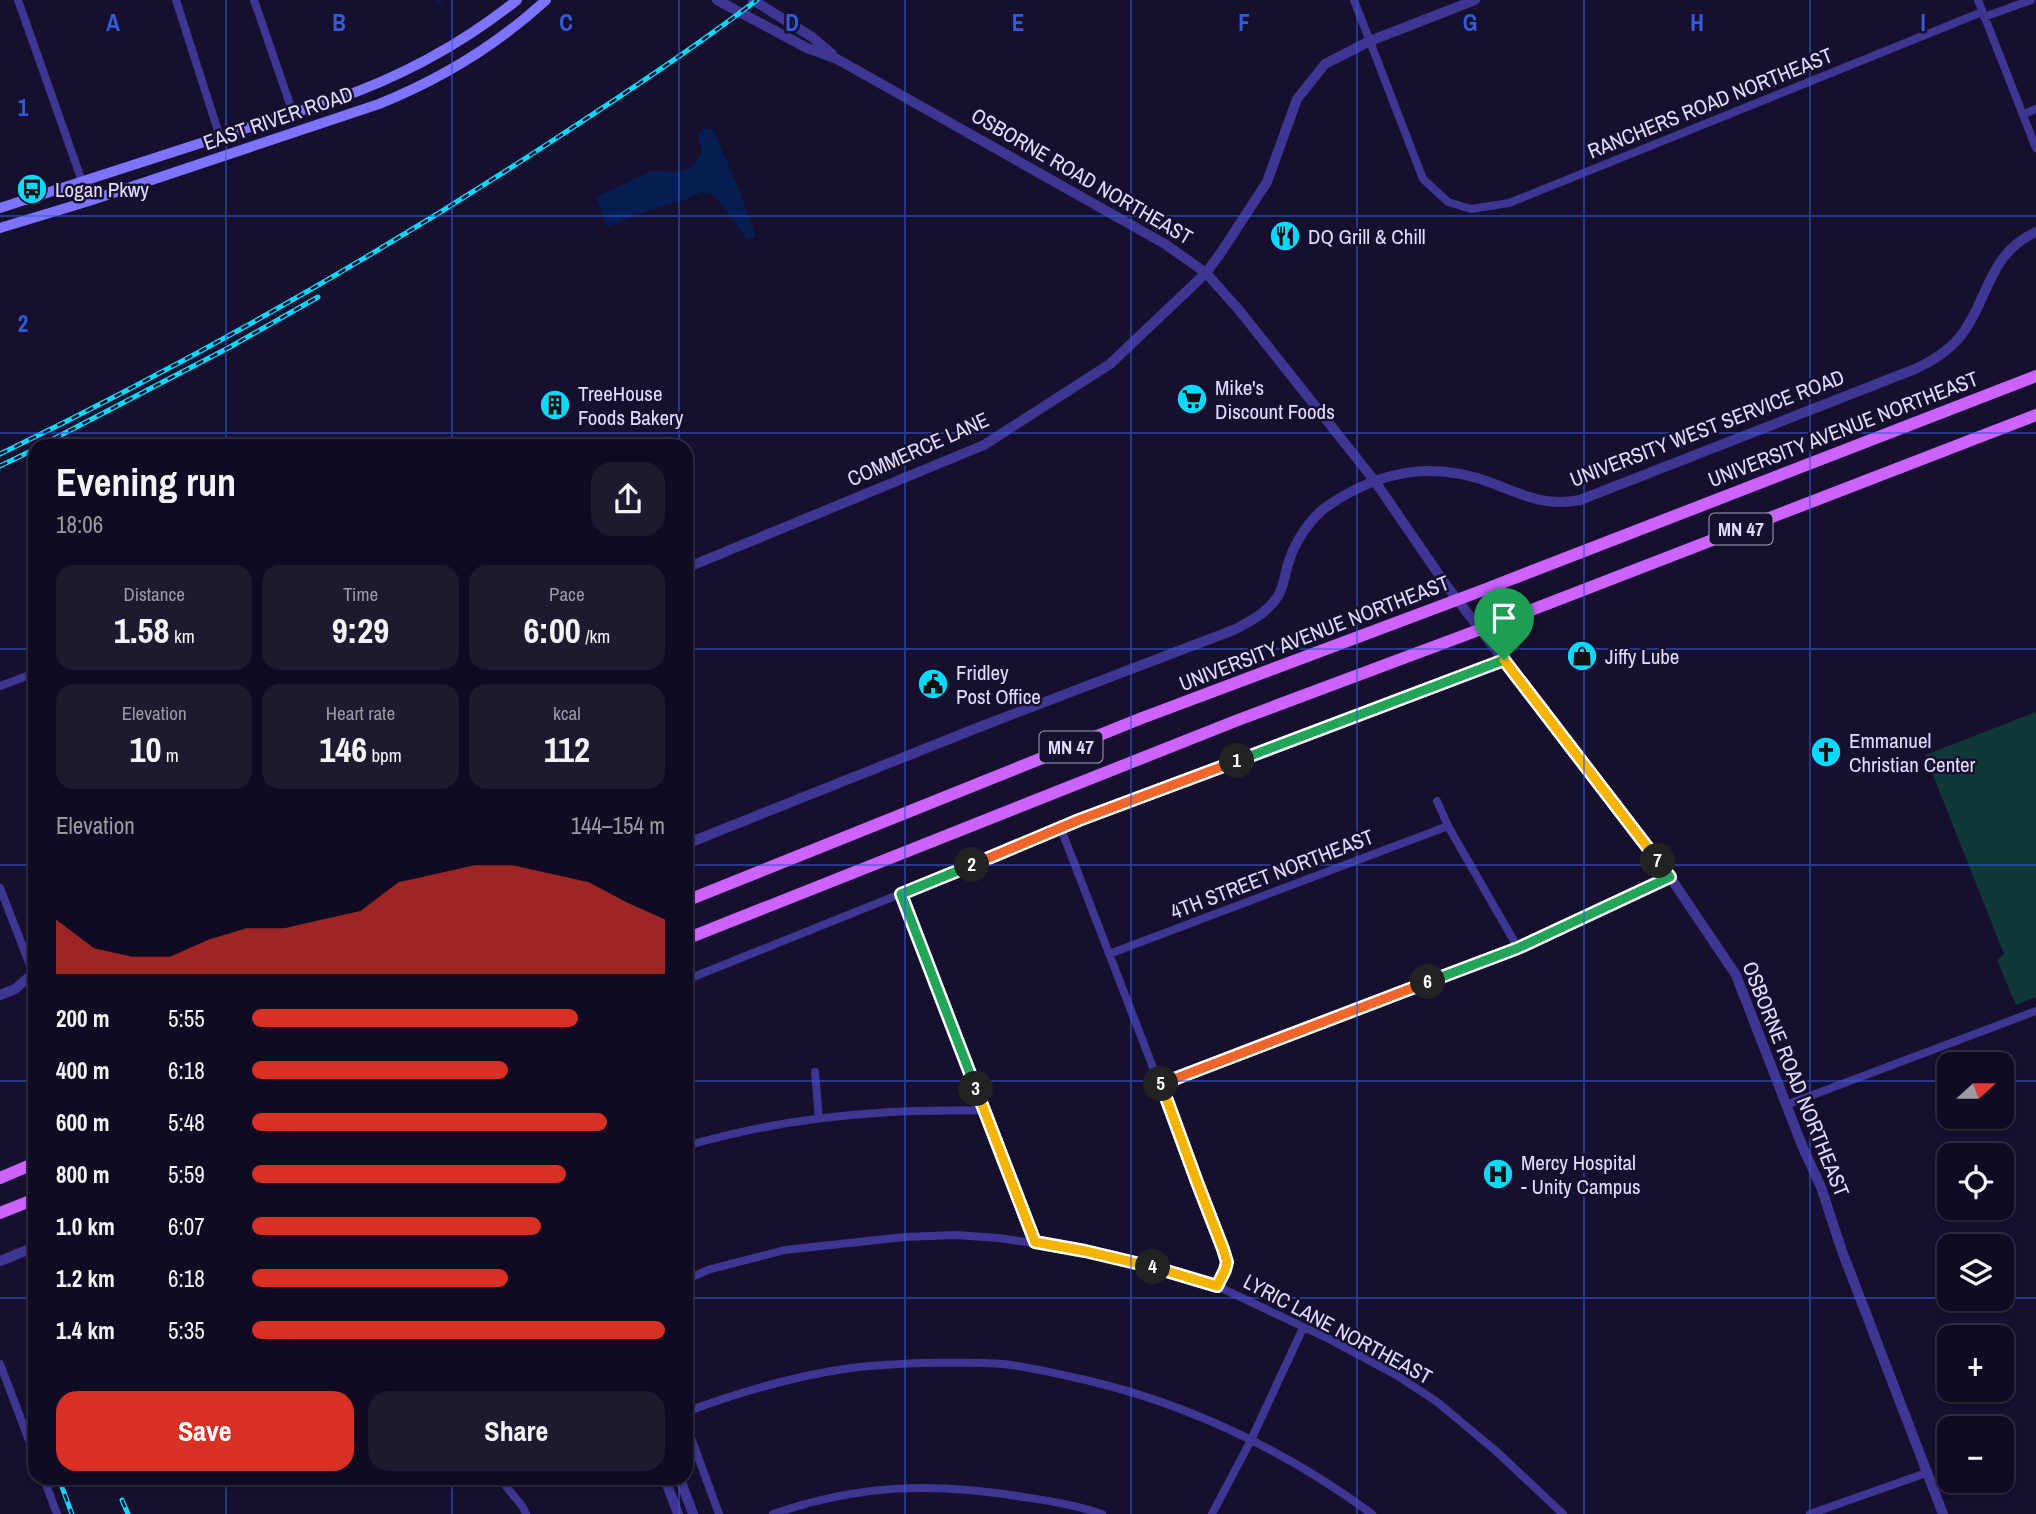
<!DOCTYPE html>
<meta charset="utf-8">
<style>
body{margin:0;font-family:"Archivo Narrow",sans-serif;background:#1e192f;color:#f1f3f6;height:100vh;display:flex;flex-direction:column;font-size:26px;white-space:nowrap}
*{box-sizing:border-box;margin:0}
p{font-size:23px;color:#9c9ba5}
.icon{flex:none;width:38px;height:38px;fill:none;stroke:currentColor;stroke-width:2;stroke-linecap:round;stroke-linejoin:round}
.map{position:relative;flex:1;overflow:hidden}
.side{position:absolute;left:28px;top:439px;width:665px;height:1046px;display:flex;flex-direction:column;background:#100b22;border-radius:21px;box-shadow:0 2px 5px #0004,0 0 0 2px #302b40}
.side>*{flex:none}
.needle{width:46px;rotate:69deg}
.buttons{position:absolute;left:1937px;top:1052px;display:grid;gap:14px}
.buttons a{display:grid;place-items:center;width:77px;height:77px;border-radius:14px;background:#100b22;box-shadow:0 2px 5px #0004,0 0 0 2px #302b40;font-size:35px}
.pin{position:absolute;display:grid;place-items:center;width:60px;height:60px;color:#fff;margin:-72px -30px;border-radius:50% 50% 50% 0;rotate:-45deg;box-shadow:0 0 7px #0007}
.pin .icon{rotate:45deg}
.km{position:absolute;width:35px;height:35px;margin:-18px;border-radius:50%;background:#222;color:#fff;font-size:19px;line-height:35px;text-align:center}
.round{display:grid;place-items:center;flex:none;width:74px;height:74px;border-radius:21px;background:#1e192f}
.head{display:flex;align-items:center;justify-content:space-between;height:119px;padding:0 28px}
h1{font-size:38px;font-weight:700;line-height:52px}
.stats{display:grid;grid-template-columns:repeat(3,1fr);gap:10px;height:119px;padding:7px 28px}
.stats div{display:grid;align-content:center;border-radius:18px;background:#1e192f;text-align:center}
.stats b{font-size:35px;font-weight:700}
.stats small{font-size:19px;font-weight:400}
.stats p{font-size:19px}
.chart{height:196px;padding:14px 28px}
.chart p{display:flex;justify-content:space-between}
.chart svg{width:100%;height:126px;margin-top:7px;fill:#d93025;opacity:.7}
.action{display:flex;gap:14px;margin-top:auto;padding:14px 28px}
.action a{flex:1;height:80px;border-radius:21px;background:#d93025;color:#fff;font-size:28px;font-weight:700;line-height:80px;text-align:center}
.action a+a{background:#1e192f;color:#f1f3f6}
ul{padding:0 28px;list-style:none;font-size:23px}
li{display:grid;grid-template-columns:112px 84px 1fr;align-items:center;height:52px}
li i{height:18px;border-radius:9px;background:#d93025}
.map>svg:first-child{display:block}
.green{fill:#113839}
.water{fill:#061d51}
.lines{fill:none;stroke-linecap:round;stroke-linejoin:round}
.stream{stroke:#061d51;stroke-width:2.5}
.minor{stroke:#3e3692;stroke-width:8}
.tertiary{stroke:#3e3692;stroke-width:10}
.secondary{stroke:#7e73ff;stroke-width:10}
.primary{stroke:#cd63ff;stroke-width:12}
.rail-casing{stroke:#08daff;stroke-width:5}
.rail{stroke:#160f2e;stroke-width:2.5;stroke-dasharray:8;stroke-linecap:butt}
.split-1-casing{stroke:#fff;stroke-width:14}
.split-2-casing{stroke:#fff;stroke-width:14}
.split-3-casing{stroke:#fff;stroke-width:14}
.split-4-casing{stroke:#fff;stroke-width:14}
.split-5-casing{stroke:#fff;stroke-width:14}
.split-6-casing{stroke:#fff;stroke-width:14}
.split-7-casing{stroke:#fff;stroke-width:14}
.split-8-casing{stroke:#fff;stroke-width:14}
.split-1{stroke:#22a559;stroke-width:9}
.split-2{stroke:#f0652b;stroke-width:9}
.split-3{stroke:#22a559;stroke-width:9}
.split-4{stroke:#f5b400;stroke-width:9}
.split-5{stroke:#f5b400;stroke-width:9}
.split-6{stroke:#f0652b;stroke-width:9}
.split-7{stroke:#22a559;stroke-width:9}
.split-8{stroke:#f5b400;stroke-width:9}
.grid{fill:none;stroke:#315cdc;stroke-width:2;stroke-opacity:0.55}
.labels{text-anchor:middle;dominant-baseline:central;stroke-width:5;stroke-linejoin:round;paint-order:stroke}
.shield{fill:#160f2e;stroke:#a59ec0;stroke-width:2}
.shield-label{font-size:19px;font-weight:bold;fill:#e2dcff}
.street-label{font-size:21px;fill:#e2dcff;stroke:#160f2e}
.poi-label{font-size:21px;fill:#e2dcff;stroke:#160f2e;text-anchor:start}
.grid-label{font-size:23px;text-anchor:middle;font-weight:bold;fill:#315cdc;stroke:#160f2e;stroke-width:5;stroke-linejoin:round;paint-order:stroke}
</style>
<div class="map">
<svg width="2036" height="1514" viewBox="0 0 2036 1514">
<rect width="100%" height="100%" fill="#160f2e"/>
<path class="green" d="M2036 712V997L2016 1005 1997 960 2004 954 1925 755Z"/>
<path class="water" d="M703 129H713L739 189 756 237 747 239 715 195 702 192 682 201 650 210 607 227 596 197 653 170 679 172 689 168 697 161 702 150 697 133Z"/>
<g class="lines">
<path class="stream" d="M437 0 443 7"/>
<path class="minor" d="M18 0 89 201
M176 0 220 137
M254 0 293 113
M1354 0 1423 179 1448 202 1471 209 1509 203 1982 12
M1978 0 2036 148
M1984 17 2031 0
M2024 114 2036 109
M0 686 35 673
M1437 801 1448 826 1518 948
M1061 829 1223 1249C1227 1265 1224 1272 1217 1286
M0 888 33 973
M901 894 1035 1243
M1109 954 1448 826
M686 980 1027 843 1079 820 1504 660
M815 1072 819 1118
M1160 1084 1518 948 1670 877
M1786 1105 2036 1011
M686 1146C748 1128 812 1117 877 1113 912 1110 948 1111 984 1110
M686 1279 711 1269 785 1250 904 1237 955 1235 999 1238 1085 1251 1122 1259 1217 1286 1329 1339 1396 1375 1436 1401 1496 1451 1563 1514
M0 1364 35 1456
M686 1412C737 1393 790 1377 844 1369 870 1365 897 1364 923 1363 950 1363 977 1362 1003 1364 1031 1367 1059 1374 1086 1380 1191 1405 1285 1450 1372 1514
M686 1424 719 1514
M44 1479 57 1514
M500 1479 523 1507 526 1514
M773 1514C859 1484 934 1482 1023 1497 1049 1501 1077 1505 1102 1514
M1212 1514 1251 1440 1303 1328
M1810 1514 1926 1473"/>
<path class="tertiary" d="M717 0 807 48 837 59 1165 244 1206 273 1239 310 1374 480 1446 585 1670 877 1736 975 1803 1148 1821 1187 1842 1251 1943 1514
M753 0 812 37 832 54
M686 568 984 445 1110 364 1206 273 1222 251 1267 182 1297 99 1325 64 1370 41 1475 0
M686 844 982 726 1236 629C1252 620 1267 613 1278 596 1284 587 1285 572 1289 561 1295 541 1312 516 1329 505 1381 470 1433 461 1492 483 1523 495 1545 507 1580 500L1915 369C1935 360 1953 348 1965 330 1990 293 1990 253 2036 232
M0 995 15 989 35 972
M0 1261 35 1247
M665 1479 678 1514
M680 1479 693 1514"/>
<path class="secondary" d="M0 208 334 100C401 77 462 44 517 0
M0 228 89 201 379 104C441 79 497 45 546 0"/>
<path class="primary" d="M686 901 1142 718 1486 589 2036 376
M686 939 1238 720 1508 619 2036 415
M0 1178 35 1163
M0 1213 35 1199"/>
<g class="rail-casing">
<path id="rail" d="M40 446 230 347 318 297
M0 454C190 362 375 257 552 141 621 96 691 50 757 0
M0 466 35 449
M59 1479 72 1514
M122 1500 128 1514"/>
</g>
<use href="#rail" class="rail"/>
</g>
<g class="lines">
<g class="split-1-casing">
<path id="split-1" d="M1237 761 1504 660"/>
</g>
<g class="split-2-casing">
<path id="split-2" d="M972 865 1079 820 1237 761"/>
</g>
<g class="split-3-casing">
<path id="split-3" d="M972 865 901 894 976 1089"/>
</g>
<g class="split-4-casing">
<path id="split-4" d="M976 1089 1035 1242 1085 1251 1153 1267"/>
</g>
<g class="split-5-casing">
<path id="split-5" d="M1153 1267 1217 1286 1225 1270 1227 1262 1223 1249 1197 1182 1161 1084"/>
</g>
<g class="split-6-casing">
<path id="split-6" d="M1161 1084 1428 982"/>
</g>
<g class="split-7-casing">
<path id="split-7" d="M1428 982 1518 948 1670 877 1658 861"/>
</g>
<g class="split-8-casing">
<path id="split-8" d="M1504 660 1658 861"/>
</g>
<use href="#split-1" class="split-1"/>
<use href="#split-2" class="split-2"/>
<use href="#split-3" class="split-3"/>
<use href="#split-4" class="split-4"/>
<use href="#split-5" class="split-5"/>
<use href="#split-6" class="split-6"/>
<use href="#split-7" class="split-7"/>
<use href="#split-8" class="split-8"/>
</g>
<path class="grid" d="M226 0V446M452 0V446M679 0V446M905 0V1514M1131 0V1514M1357 0V1514M1584 0V1514M1810 0V1514M0 216H2036M0 433H2036M0 649H35M686 649H2036M0 865H35M686 865H2036M0 1081H35M686 1081H1950M2002 1081H2036M0 1298H35M686 1298H1950M2002 1298H2036M226 1479V1514M452 1479V1514M679 1479V1514"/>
<defs>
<g id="bus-disc" transform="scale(1.575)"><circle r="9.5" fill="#08daff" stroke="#160f2e"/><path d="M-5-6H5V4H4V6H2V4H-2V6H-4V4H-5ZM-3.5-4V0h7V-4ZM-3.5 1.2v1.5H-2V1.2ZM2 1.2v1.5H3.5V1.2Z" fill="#111"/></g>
<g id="restaurant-disc" transform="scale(1.575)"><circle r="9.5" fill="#08daff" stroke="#160f2e"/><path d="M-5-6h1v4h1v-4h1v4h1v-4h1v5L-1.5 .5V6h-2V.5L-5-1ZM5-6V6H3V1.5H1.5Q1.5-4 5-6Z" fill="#111"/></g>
<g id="supermarket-disc" transform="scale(1.575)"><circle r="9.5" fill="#08daff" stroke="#160f2e"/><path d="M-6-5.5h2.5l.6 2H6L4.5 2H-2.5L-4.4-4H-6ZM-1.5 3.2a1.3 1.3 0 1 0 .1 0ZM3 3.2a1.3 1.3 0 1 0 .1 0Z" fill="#111"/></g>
<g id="building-disc" transform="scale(1.575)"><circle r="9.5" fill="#08daff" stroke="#160f2e"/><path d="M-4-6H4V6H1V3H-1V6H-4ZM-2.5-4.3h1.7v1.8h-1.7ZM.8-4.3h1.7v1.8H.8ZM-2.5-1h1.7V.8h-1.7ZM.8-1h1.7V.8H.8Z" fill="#111"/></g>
<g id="shop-disc" transform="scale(1.575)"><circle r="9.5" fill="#08daff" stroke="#160f2e"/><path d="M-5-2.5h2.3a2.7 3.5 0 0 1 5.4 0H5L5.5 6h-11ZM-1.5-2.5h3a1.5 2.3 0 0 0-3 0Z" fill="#111"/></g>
<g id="civic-disc" transform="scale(1.575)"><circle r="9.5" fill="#08daff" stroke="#160f2e"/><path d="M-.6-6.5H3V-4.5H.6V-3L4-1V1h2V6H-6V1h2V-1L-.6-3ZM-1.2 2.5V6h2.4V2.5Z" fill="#111"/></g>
<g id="church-disc" transform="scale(1.575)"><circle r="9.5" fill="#08daff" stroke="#160f2e"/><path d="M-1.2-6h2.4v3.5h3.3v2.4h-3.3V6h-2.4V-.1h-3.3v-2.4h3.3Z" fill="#111"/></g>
<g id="hospital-disc" transform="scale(1.575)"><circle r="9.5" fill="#08daff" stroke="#160f2e"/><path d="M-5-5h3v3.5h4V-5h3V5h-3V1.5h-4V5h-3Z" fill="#111"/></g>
</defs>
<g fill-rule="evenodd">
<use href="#bus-disc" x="32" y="189"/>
<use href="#restaurant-disc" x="1285" y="236"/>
<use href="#supermarket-disc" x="1192" y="399"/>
<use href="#building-disc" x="555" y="405"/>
<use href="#shop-disc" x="1582" y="656"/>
<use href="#civic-disc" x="933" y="684"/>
<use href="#church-disc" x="1826" y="752"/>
<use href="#hospital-disc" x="1498" y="1174"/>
</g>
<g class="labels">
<g class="shield">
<rect x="1709.5" y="513.5" width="63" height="31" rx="5"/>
<rect x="1039.5" y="731.5" width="63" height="31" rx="5"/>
</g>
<g class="shield-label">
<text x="1741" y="529">MN 47</text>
<text x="1071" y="747">MN 47</text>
</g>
<g class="street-label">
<text transform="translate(1710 103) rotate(-22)">RANCHERS ROAD NORTHEAST</text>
<text transform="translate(278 118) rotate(-19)">EAST RIVER ROAD</text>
<text transform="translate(1082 176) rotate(30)">OSBORNE ROAD NORTHEAST</text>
<text transform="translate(1707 428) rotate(-21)">UNIVERSITY WEST SERVICE ROAD</text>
<text transform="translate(1843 429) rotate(-21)">UNIVERSITY AVENUE NORTHEAST</text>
<text transform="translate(918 449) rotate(-24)">COMMERCE LANE</text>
<text transform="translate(1314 633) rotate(-21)">UNIVERSITY AVENUE NORTHEAST</text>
<text transform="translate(1272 874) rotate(-21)">4TH STREET NORTHEAST</text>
<text transform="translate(1796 1079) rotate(68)">OSBORNE ROAD NORTHEAST</text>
<text transform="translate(1338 1329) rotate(28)">LYRIC LANE NORTHEAST</text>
</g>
<g class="poi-label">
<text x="55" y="189">Logan Pkwy</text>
<text x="1308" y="236">DQ Grill &amp; Chill</text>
<text x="1215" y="387">Mike's<tspan x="1215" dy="24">Discount Foods</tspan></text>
<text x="578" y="393">TreeHouse<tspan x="578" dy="24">Foods Bakery</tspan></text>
<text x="1605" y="656">Jiffy Lube</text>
<text x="956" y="672">Fridley<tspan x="956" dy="24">Post Office</tspan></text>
<text x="1849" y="740">Emmanuel<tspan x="1849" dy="24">Christian Center</tspan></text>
<text x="1521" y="1162">Mercy Hospital<tspan x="1521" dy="24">- Unity Campus</tspan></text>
</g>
</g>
<g class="grid-label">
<text x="113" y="31">A</text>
<text x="339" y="31">B</text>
<text x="566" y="31">C</text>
<text x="792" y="31">D</text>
<text x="1018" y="31">E</text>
<text x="1244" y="31">F</text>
<text x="1470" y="31">G</text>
<text x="1697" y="31">H</text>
<text x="1923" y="31">I</text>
<text x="23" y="116">1</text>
<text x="23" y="332">2</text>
</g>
</svg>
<div class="buttons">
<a><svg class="needle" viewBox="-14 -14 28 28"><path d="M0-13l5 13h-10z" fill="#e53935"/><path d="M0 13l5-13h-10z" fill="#9c9ba5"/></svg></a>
<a><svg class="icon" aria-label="locate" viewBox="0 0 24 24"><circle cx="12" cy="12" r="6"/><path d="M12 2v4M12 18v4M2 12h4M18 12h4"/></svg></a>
<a><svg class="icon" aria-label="layers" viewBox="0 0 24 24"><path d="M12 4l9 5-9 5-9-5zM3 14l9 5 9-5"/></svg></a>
<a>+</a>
<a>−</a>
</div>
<div class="pin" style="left:1504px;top:660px;background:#1e9e55"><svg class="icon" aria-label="arrive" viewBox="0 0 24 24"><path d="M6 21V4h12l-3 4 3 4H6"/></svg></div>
<b class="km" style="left:1237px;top:761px">1</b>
<b class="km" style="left:972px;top:865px">2</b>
<b class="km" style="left:976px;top:1089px">3</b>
<b class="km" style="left:1153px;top:1267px">4</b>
<b class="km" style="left:1161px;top:1084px">5</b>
<b class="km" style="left:1428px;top:982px">6</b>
<b class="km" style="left:1658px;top:861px">7</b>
<section class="side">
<div class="head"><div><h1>Evening run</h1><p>18:06</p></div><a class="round"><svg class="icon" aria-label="share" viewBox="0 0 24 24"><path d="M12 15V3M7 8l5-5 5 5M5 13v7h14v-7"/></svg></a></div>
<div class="stats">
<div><p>Distance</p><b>1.58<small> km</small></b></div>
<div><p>Time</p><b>9:29</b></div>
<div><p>Pace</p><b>6:00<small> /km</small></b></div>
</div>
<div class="stats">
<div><p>Elevation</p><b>10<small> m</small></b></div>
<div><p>Heart rate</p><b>146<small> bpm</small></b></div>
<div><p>kcal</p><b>112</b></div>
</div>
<div class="chart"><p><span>Elevation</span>144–154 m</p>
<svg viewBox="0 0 160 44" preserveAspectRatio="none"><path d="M0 44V25L10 35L20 38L30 38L40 32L50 28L60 28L70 25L80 22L90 12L100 9L110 6L120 6L130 9L140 12L150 19L160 25V44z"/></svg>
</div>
<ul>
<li><b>200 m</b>5:55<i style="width:79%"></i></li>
<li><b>400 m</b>6:18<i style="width:62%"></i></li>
<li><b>600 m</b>5:48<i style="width:86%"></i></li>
<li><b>800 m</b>5:59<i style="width:76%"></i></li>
<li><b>1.0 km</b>6:07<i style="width:70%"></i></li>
<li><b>1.2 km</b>6:18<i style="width:62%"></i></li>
<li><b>1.4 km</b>5:35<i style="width:100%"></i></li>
</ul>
<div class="action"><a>Save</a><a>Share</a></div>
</section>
</div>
